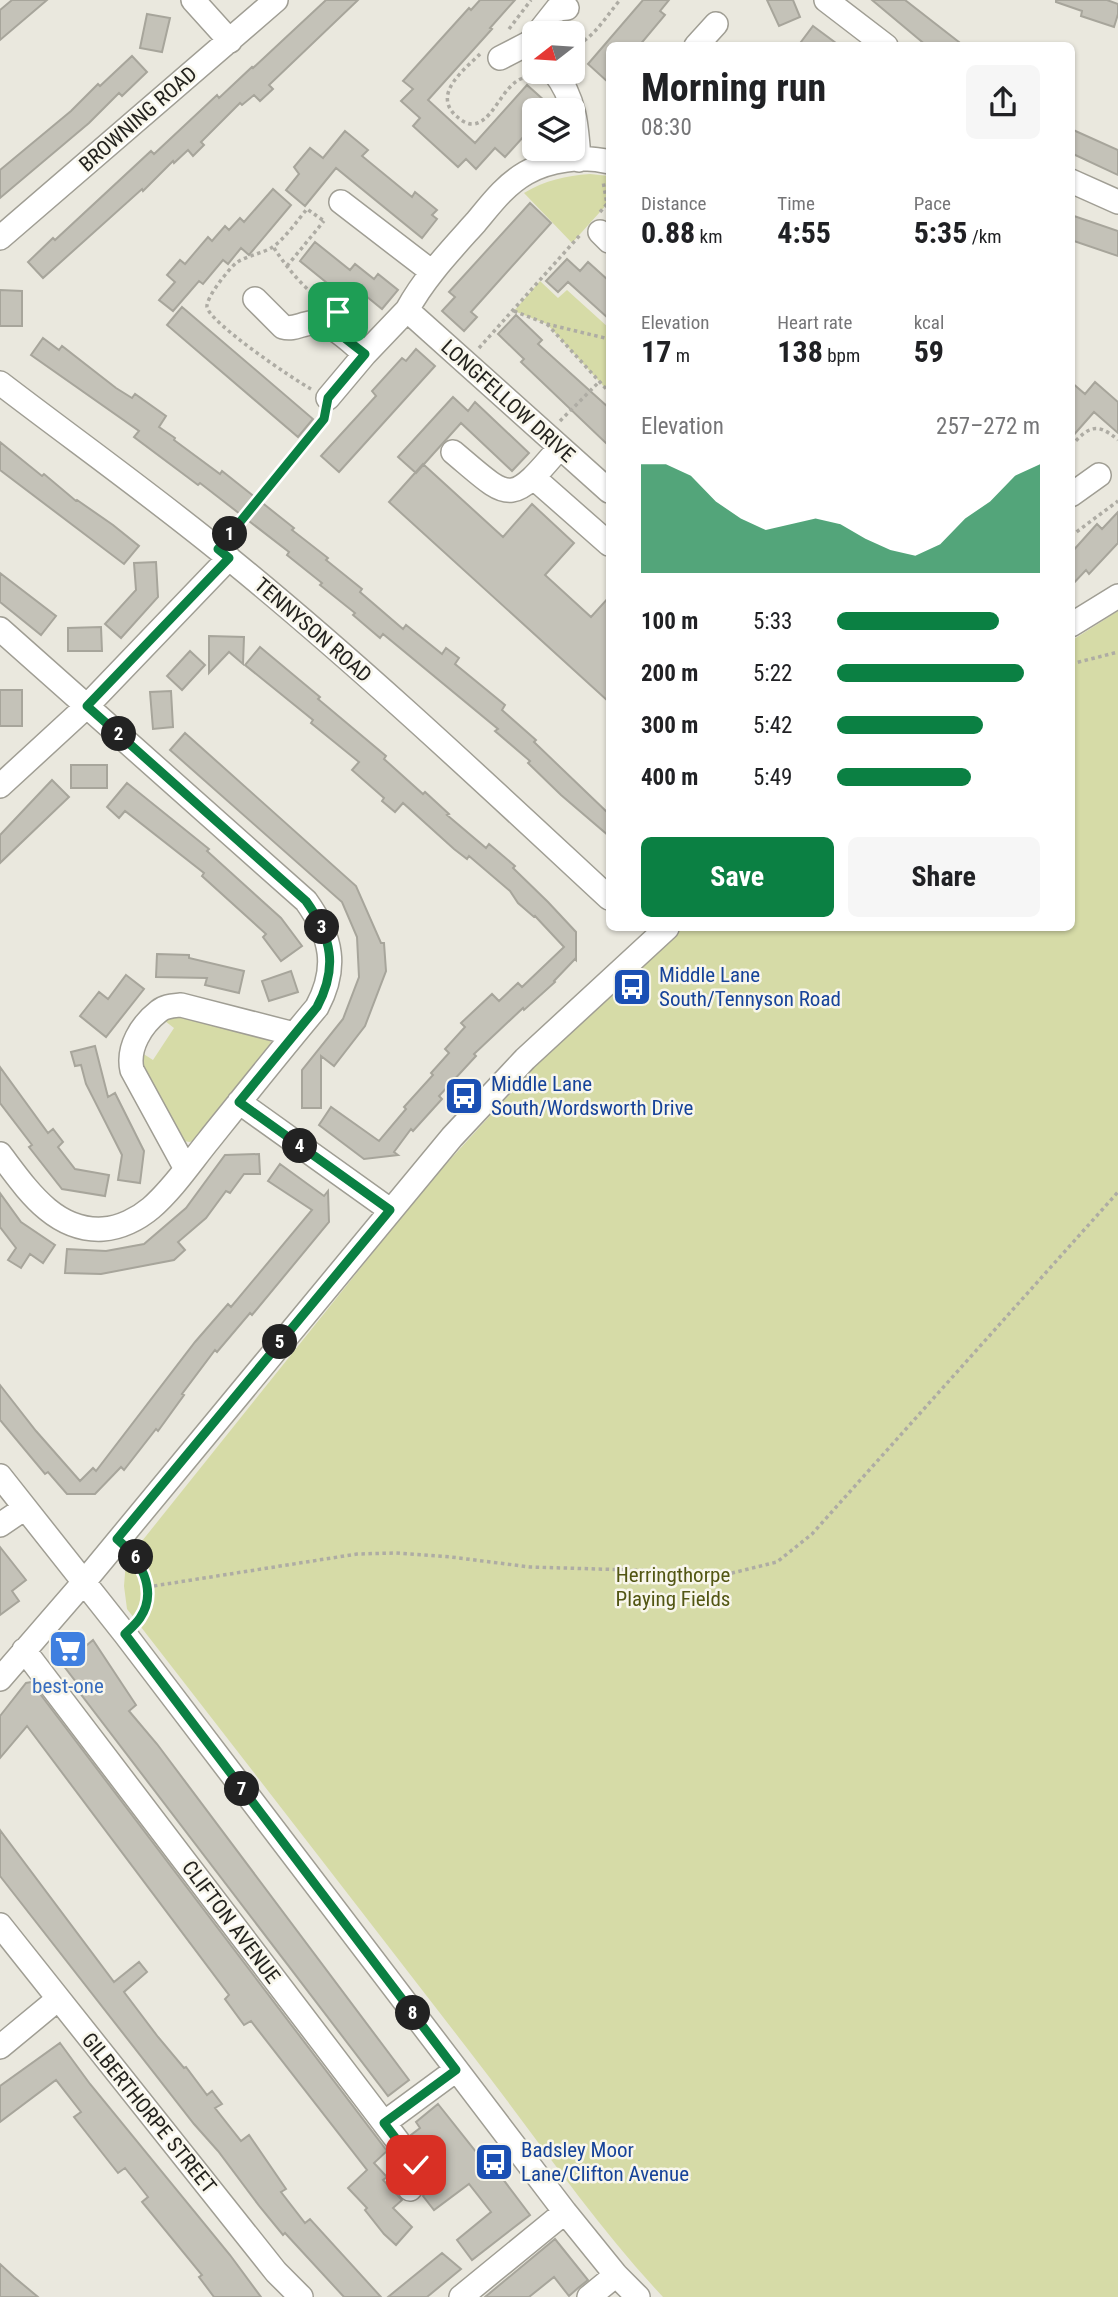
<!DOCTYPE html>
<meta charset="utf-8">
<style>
body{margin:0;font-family:"Roboto Condensed",sans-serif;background:#f6f6f6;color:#202124;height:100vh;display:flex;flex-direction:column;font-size:26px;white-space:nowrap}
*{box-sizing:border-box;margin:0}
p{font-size:23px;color:#757577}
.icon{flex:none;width:38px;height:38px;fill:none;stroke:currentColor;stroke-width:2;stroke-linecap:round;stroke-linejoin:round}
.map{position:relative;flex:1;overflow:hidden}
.side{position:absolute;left:606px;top:42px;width:469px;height:889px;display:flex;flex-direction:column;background:#fff;border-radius:10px;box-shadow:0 2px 5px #0004}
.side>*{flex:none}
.needle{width:46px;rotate:253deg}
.tools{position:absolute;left:522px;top:21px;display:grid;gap:14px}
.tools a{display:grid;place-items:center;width:63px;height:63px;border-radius:10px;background:#fff;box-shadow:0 2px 5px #0004;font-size:35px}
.pin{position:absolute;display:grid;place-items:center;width:60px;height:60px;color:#fff;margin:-30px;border-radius:14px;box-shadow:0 4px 10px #0006}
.km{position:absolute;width:35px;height:35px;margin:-18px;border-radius:50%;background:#222;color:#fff;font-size:19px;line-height:35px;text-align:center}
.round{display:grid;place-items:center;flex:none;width:74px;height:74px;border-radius:10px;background:#f6f6f6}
.head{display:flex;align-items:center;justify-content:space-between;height:119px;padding:0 35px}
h1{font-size:38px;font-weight:700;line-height:52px}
.stats{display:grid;grid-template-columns:repeat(3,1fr);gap:10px;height:119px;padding:7px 35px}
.stats div{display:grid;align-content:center}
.stats b{font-size:30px;font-weight:700}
.stats small{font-size:19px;font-weight:400}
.stats p{font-size:19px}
.chart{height:196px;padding:14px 35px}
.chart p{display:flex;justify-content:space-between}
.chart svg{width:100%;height:126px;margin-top:7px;fill:#0b8043;opacity:.7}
.button{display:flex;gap:14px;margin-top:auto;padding:14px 35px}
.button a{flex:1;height:80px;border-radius:10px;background:#0b8043;color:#fff;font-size:28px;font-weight:700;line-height:80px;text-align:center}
.button a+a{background:#f6f6f6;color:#202124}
ul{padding:0 35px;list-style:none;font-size:23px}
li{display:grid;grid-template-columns:112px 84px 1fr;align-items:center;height:52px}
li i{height:18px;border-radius:9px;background:#0b8043}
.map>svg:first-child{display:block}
.green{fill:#d6dba7}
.building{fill:#c4c2b8;stroke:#a7a59b;stroke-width:2}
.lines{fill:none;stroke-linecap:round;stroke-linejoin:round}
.minor-casing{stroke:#a09e94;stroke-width:26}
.path{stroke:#aeaca4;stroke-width:3.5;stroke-dasharray:3.5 3.5;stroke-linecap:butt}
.minor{stroke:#fff;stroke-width:23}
.route-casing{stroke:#fff;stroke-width:14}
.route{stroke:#0b8043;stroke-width:9}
.labels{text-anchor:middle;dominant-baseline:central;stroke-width:5;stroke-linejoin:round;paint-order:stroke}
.street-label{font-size:21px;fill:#24231f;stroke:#f8f6eb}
.transit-label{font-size:21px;fill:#164399;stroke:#f8f6eb;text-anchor:start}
.park-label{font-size:21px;fill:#525613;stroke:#f8f6eb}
.shop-label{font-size:21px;fill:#366cbe;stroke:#f8f6eb}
</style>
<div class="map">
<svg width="1118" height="2297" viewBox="0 0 1118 2297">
<rect width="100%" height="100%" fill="#eae8de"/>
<path class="green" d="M590 174 609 176V202L572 243 524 193C546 180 565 176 590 174Z
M540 281 558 298 567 290 609 328V392L547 324 514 311Z
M1118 611V2297H663C592 2221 534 2134 470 2052 356 1904 241 1756 127 1609L124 1586 126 1561 427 1185 539 1062 682 928H1071V641Z
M182 1012 269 1037 271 1043 268 1053 195 1140 190 1142 183 1141 143 1073 142 1053 153 1060 174 1028 165 1021 171 1016Z"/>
<path class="building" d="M12 0H47L0 40V10Z
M326 0H358L269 85 273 89 260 101 254 95 242 105 240 103 201 142 204 145 193 156 188 150 174 163 173 161 143 191 142 189 43 278 28 262 53 238 55 240 151 151 154 154 217 95 219 98 252 67 253 68Z
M480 0H515L490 28 492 29 428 100 475 143 527 85 555 110H534V125L505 157 495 148 476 169 466 159 458 167 413 126 420 118 401 101 413 89 403 81 469 8 471 10Z
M643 0H669L660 11 665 15 639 46H609V83L588 64Z
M767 0H793L800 17 779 26Z
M872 0H905L964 46H927Z
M1056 0H1107L1118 4V14L1114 27 1081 16 1082 11 1056 2Z
M147 14 170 18 162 52 140 48Z
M813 26 840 46H798Z
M132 56 147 72 122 96 119 93 89 123 0 198V170L71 111 98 84 100 86Z
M1071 129 1118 150V175L1071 153Z
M345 131 368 150 362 156 412 197 415 192 437 210 432 215 437 219 422 238 336 168 305 206 286 190 299 174 294 167 310 148 323 158Z
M273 189 291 205 249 255 241 248 228 264 223 260 203 284 199 281 173 311 159 300 175 282 167 275 180 260 185 264 208 237 212 241 225 226 229 230 240 218 244 222Z
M530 203 551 223 471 312 477 317 464 331 442 311 455 297 449 292Z
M1071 215 1118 231V256L1071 240Z
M315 242 350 270 355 264 374 279 378 274 398 290 382 309 366 296 359 301 341 286 337 291 300 261Z
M567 259 580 271 588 262 609 281V319L568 282 558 292 546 281Z
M0 290 22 291V326H0Z
M182 307 313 419 298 437 167 325Z
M516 315 542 340 538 344 609 408V446L521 362 524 359 498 334Z
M43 338 59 350 62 346 116 388 132 398 135 394 166 416 159 427 175 438 174 440 220 474 222 471 294 528 292 530 328 558 326 560 362 589 360 592 403 629 406 625 442 654 446 648 459 658 455 664 505 705 502 710 536 740 534 742 609 814V836L561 795 528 763 530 761 495 731 498 729 383 634 380 638 353 615 355 613 320 585 322 583 287 555 289 552 200 483 198 485 134 437 139 431 31 355Z
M416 349 435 366 339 472 321 456 376 396 372 391 402 358 406 361Z
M1071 382 1085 394 1095 382 1118 402V433L1094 412 1071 438Z
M453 397 468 411 475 402 529 453 512 471 461 423 416 473 398 457Z
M0 442 42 476 44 474 76 501 77 500 113 525 139 546 124 564 0 470Z
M423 464 503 537 532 504 574 543 545 575 591 617 609 597V702L389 502Z
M1118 512V543L1089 574 1086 570 1071 586V553L1097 524 1102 529Z
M156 562 158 597 121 638 105 624 136 590 134 563Z
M0 573 56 616 41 635 0 602Z
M101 627 102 651H68V628Z
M209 636 244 637 243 664 229 652 209 673Z
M260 647 320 697 318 699 386 756 384 759 423 794 425 792 449 814 447 815 486 848 489 844 515 866 513 868 548 902 576 932V960L575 959 554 981 555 982 524 1010 523 1008 474 1054 476 1056 439 1096 442 1099 413 1131 411 1129 394 1152 398 1155 364 1159 319 1125 331 1107 379 1141 406 1109 404 1107 433 1075 431 1073 449 1053 445 1049 465 1027 461 1023 492 994 499 1001 518 983 522 987 564 947 535 916 534 917 518 903 510 891 469 856 467 859 454 849 403 803 395 812 382 801 384 798 352 770 359 762 311 723 313 720 245 665Z
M190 651 205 665 182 690 167 676Z
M0 690H22V726H0Z
M171 691 173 727 153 729 150 692Z
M185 733 356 886 381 943H384L386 971 365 1026 334 1066 321 1056V1108H302V1070L343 1019 359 977 357 937 342 902 170 750Z
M71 765H107V788H71Z
M52 780 69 797 0 863V835Z
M127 783 209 849 207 851 281 918 302 946 281 961 263 937 266 934 202 876 204 873 125 811 119 818 107 807Z
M157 954 189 955V958L244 971 239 993 205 985 207 978 156 977Z
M291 971 298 992 269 1001 262 981Z
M126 975 144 989 106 1037 80 1016 99 992 108 999Z
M95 1046 108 1097 115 1093 144 1151 140 1183 118 1180 122 1155 86 1084 81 1065 75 1066 71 1052Z
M0 1067 48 1133 53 1129 63 1142 58 1147 75 1169 109 1175 105 1196 62 1189 29 1147 32 1145 0 1103Z
M259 1154 260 1174H244L230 1193 226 1191 206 1218 178 1242 185 1250 174 1260 101 1274 65 1273 67 1249 106 1251 144 1244 186 1208 225 1155Z
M280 1164 324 1196 328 1191 329 1222 252 1315 250 1313 217 1352 215 1350 182 1394 184 1395 158 1431 156 1429 124 1470 121 1467 95 1494H67L48 1472 45 1474 0 1420V1385L36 1431 80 1481 93 1468 96 1471 195 1342 228 1304 231 1307 312 1210 268 1181Z
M0 1193 21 1222 55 1245 43 1263 30 1254 21 1268 8 1260 16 1248 0 1227Z
M0 1547 26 1580 12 1591 19 1601 0 1615Z
M67 1635 87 1645 93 1640 136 1705 129 1711 157 1744 409 2080 388 2096 73 1684 76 1682 53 1652Z
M31 1682 387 2151 374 2163 387 2177 383 2180 402 2200 393 2208 412 2227 396 2245 384 2234 365 2210 367 2208 348 2188 367 2170 251 2021 244 2025 225 1999 229 1995 27 1726 0 1758V1716L26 1683Z
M0 1830 114 1982 139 1962 147 1972 124 1992 158 2037 184 2068 186 2067 207 2095 212 2091 222 2104 215 2108 241 2141 249 2135 286 2189 281 2192 305 2223 310 2219 381 2297H344L285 2233 283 2235 260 2207 218 2151 194 2124 0 1876Z
M60 2043 90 2084 230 2255 261 2297H214L199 2277 202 2275 142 2202 148 2197 137 2183 125 2168 118 2173 74 2117 81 2112 56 2080 0 2122V2086Z
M438 2104 477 2153 481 2150 530 2215 472 2260 457 2240 491 2212 469 2184 434 2210 423 2196 431 2185 444 2175 411 2135 420 2128 416 2122Z
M555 2239 588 2280 578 2288 569 2296 554 2277 529 2297H485Z
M442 2253 461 2269 427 2297H388Z
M0 2264 14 2277 38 2297H0Z"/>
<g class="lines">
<g class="minor-casing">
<path id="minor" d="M193 0 230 41
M826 0 886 46
M538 33 557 9 567 8
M696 46 716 24
M500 58 529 43 534 38
M554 72C575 97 577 128 579 160
M609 162C583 155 548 160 526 173 505 185 491 204 476 222 451 250 425 277 407 310L609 491
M1071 181 1118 202
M341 202 432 272
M600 232 609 241
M0 238 276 0
M255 299 283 327C293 330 301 324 311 323 332 321 350 342 365 354L407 310
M0 383C77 442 156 498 231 560 362 667 485 783 609 898
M328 398 365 354
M453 452C510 500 509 508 560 447
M534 478 609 544
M1071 495 1099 475
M1071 625 1118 596
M0 629 306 901C332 937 338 968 317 1007 280 1051 245 1095 209 1140 191 1162 173 1189 151 1208 138 1219 120 1228 103 1229 54 1232 26 1188 0 1154
M0 786 87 706 229 558
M239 1102 390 1210
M186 1169 132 1070C127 1048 141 1025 159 1011 165 1006 173 1006 181 1005L294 1034
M0 1476 125 1634 565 2212 616 2275 638 2297
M0 1525 25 1508
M24 1650 384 2123 456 2070
M0 1679 84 1582 452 1137 525 1059 667 928
M0 1925 276 2272 301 2297
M0 2047 58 1999
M384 2123 416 2165 419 2178 410 2189
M461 2297 565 2212
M589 2297 616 2275"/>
</g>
<path class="path" d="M509 29 531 0
M572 48C595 37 604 19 620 0
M572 51 573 64
M480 54C464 70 433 93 455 115 460 119 466 125 474 124 498 120 505 70 536 78
M600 212 607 204 603 181
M274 248C287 268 305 290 325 303
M287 266 324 221
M514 311 547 324 609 339
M547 324 609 392
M479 348 581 234
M311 389C293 379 210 323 207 307 206 297 229 269 236 263 246 256 260 254 271 248 284 240 297 221 307 209L324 221
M560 421 598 383
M1071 446C1089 426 1097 422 1118 440
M230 534 324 418
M1071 536 1118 501
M1071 664 1118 652
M133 1552C144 1574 155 1598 138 1620
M147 1587 357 1554 395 1553 451 1557 530 1567 732 1573 777 1562 812 1534 1118 1192"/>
<use href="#minor" class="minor"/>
</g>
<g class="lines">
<g class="route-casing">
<path id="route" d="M338 312 343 323 342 336 365 354 328 398 324 419 218 549 229 558 87 706 306 901C332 937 338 968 317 1007L239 1102 390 1210 117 1539C139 1557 159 1590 140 1618 136 1624 130 1629 125 1634L456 2070 384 2123 416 2165"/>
</g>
<use href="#route" class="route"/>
</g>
<defs>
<g id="bus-square" transform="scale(2.0125)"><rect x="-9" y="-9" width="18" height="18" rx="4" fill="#1a4fb4" stroke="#f8f6eb"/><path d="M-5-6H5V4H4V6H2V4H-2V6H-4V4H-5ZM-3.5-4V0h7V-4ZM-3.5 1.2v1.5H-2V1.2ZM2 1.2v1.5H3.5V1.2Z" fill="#fff"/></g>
<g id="supermarket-square" transform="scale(2.0125)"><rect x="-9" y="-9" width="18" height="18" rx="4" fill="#3f7fe0" stroke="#f8f6eb"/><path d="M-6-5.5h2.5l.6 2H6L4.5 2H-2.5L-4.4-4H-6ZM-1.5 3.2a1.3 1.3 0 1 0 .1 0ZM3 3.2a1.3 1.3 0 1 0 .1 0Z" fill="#fff"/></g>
</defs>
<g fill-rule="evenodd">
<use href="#bus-square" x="632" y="987"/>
<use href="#bus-square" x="464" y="1096"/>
<use href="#supermarket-square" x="68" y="1649"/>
<use href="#bus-square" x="494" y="2162"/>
</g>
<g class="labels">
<g class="street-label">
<text transform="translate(138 119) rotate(-41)">BROWNING ROAD</text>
<text transform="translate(508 401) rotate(42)">LONGFELLOW DRIVE</text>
<text transform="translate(313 630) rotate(41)">TENNYSON ROAD</text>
<text transform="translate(231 1922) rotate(53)">CLIFTON AVENUE</text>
<text transform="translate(149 2113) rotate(51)">GILBERTHORPE STREET</text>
</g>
<g class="transit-label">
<text x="659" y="975">Middle Lane<tspan x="659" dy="24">South/Tennyson Road</tspan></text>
<text x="491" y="1084">Middle Lane<tspan x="491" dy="24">South/Wordsworth Drive</tspan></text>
<text x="521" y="2150">Badsley Moor<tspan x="521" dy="24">Lane/Clifton Avenue</tspan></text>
</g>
<g class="park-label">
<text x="673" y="1575">Herringthorpe<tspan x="673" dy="24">Playing Fields</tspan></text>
</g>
<g class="shop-label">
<text x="68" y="1686">best-one</text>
</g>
</g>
</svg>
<div class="tools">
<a><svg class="needle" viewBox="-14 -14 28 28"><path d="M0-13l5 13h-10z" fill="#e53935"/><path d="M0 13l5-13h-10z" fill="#757577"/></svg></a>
<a><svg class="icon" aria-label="layers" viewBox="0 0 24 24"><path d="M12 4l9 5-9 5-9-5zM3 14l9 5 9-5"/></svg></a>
</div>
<div class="pin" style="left:338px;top:312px;background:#1e9e55"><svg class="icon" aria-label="arrive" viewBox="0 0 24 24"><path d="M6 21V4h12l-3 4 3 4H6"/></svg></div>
<div class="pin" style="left:416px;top:2165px;background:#d93025"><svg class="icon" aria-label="check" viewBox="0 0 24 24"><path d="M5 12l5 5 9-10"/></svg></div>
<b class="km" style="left:230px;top:534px">1</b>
<b class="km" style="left:119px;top:734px">2</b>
<b class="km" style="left:322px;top:927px">3</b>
<b class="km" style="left:300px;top:1146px">4</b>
<b class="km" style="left:280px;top:1342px">5</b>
<b class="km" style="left:136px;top:1557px">6</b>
<b class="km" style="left:242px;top:1789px">7</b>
<b class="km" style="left:413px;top:2013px">8</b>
<section class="side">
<div class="head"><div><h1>Morning run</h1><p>08:30</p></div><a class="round"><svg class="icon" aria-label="share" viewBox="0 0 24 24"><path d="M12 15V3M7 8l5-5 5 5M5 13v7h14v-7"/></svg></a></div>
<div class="stats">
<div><p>Distance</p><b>0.88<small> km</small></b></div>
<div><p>Time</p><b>4:55</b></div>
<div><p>Pace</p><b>5:35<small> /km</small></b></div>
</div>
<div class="stats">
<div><p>Elevation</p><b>17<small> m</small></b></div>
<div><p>Heart rate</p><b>138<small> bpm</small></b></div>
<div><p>kcal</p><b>59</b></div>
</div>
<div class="chart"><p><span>Elevation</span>257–272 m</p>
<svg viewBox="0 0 160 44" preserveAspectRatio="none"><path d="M0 44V6L10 6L20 10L30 19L40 25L50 29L60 27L70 25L80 27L90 32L100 36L110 38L120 34L130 25L140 19L150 10L160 6V44z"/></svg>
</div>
<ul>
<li><b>100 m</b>5:33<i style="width:80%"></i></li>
<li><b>200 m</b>5:22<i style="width:92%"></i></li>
<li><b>300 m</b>5:42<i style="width:72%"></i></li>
<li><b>400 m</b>5:49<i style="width:66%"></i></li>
</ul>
<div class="button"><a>Save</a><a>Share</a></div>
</section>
</div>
